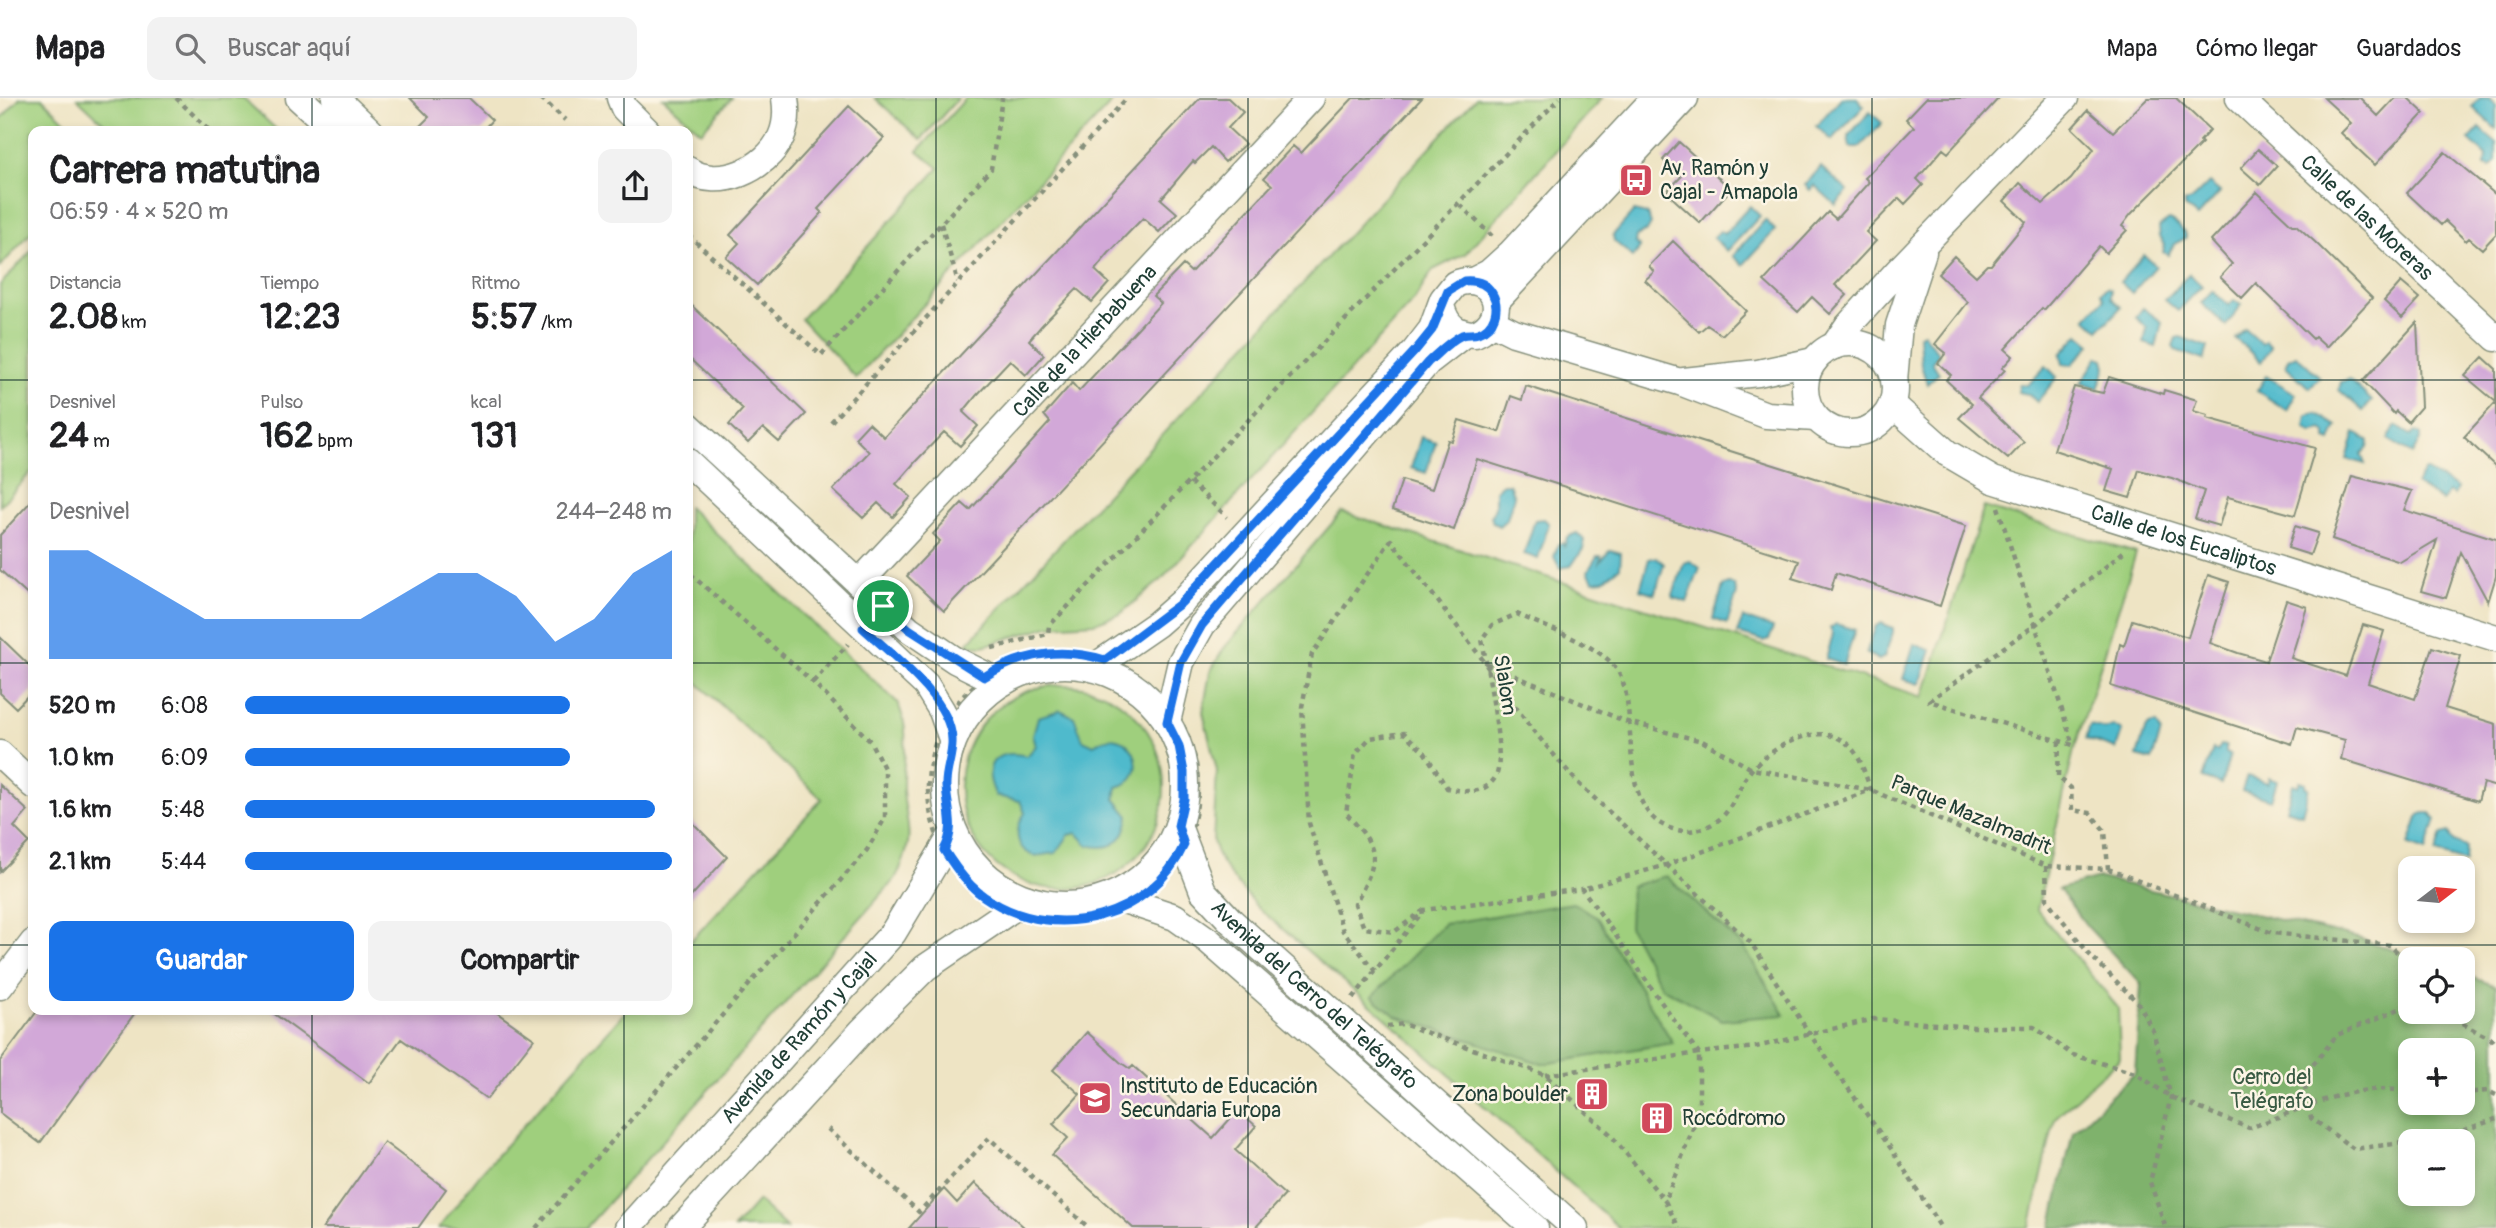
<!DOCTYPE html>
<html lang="es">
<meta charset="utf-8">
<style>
body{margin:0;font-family:Pangolin,sans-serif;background:#f2f2f2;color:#202124;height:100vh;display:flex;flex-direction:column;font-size:26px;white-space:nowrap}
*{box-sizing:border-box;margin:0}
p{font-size:23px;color:#757577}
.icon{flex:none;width:38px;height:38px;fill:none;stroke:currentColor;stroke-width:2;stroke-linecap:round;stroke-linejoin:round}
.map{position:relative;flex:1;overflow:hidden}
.panel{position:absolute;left:28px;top:28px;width:665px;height:889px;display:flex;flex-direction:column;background:#fff;border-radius:14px;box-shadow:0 4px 10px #0003}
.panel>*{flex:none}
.needle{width:46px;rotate:74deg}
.fabs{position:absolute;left:2398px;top:758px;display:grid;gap:14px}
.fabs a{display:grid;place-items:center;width:77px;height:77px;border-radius:14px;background:#fff;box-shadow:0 4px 10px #0003;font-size:35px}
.pin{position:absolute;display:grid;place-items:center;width:60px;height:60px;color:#fff;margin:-30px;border:4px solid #fff;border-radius:50%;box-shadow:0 2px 7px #0007}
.round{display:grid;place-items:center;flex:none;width:74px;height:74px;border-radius:14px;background:#f2f2f2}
.summary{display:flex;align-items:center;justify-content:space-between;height:119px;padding:0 21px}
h1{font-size:38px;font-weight:800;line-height:52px}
.figures{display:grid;grid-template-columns:repeat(3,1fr);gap:10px;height:119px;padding:7px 21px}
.figures div{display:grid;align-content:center}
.figures b{font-size:35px;font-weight:800}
.figures small{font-size:19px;font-weight:400}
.figures p{font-size:19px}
.chart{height:196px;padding:14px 21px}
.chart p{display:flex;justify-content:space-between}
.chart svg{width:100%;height:126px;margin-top:7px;fill:#1a73e8;opacity:.7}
.primary-button{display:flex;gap:14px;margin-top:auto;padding:14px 21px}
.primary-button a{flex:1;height:80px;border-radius:14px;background:#1a73e8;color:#fff;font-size:28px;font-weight:800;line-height:80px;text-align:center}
.primary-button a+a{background:#f2f2f2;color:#202124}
ul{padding:0 21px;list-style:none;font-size:23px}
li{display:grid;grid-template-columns:112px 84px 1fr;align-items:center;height:52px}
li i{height:18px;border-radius:9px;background:#1a73e8}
header{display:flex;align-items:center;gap:42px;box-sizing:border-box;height:98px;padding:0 35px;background:#fff;border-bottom:2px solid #e0e0e0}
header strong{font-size:33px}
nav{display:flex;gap:38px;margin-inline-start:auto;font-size:24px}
.search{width:490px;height:63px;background:#f2f2f2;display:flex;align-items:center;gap:18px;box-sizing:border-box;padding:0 24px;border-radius:14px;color:#757577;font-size:26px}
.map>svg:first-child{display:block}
.green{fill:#9fcf7d;stroke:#5f8658;stroke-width:2}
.forest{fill:#7fb26c;stroke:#4f7850;stroke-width:2;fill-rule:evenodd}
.water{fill:#4fbacc;stroke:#377c80;stroke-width:2}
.building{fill:#d2a8d8}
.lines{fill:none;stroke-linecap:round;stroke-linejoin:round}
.minor-casing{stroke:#86907c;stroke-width:29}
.path{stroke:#86907c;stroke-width:4.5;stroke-dasharray:5 5;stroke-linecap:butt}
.minor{stroke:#fff;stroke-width:26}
.route-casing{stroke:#fff;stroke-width:14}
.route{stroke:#1a73e8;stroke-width:9}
.grid{fill:none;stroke:#1f3d34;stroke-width:2;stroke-opacity:0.55}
.labels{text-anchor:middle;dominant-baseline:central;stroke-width:5;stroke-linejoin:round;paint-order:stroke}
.poi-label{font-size:21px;fill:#1f3d34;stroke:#fcf5e5;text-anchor:start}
.street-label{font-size:21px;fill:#1f3d34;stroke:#fcf5e5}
.park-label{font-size:21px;fill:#395a43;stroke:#fcf5e5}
</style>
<header>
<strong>Mapa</strong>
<div class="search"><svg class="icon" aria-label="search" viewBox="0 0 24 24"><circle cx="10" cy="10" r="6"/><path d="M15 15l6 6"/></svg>Buscar aquí</div>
<nav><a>Mapa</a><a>Cómo llegar</a><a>Guardados</a></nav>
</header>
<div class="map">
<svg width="2496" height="1130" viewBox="0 0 2496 1130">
<rect width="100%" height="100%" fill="#fcf5e5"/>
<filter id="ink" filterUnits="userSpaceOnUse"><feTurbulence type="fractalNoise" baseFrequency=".0143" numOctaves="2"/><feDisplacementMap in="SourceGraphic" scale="14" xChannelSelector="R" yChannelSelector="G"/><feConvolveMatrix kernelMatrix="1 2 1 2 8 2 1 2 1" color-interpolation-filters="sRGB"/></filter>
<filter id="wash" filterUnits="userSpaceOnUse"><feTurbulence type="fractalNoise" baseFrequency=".00686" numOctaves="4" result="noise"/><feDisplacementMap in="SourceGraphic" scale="28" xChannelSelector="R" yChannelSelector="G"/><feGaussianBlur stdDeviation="1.57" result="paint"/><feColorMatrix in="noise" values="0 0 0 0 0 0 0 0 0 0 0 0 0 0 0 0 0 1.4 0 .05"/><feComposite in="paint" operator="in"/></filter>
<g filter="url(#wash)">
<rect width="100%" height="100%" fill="#eee4c4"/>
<path class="green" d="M20 0H42L75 33H33V132L0 169V22Z
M77 0H243L278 33H112Z
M663 0H732L701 34Z
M875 0H958L921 42Z
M966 0H1116L856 280 801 221 939 70 918 53Z
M1476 0H1602L1465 156 1433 172 1415 201 1162 481 1120 516 1094 525 1049 528 983 548 966 547Z
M33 151V372L0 408V187Z
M688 409 897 604C912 634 902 659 903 690 903 708 911 728 908 745 906 758 901 770 895 781L586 1130H439L480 1076 627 912H688V846L822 701 688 576Z
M1984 409 2136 455 2074 652 2037 812 2118 910 2120 960 2055 1020 2030 1130H1619L1404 936 1257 809 1230 777 1218 758 1213 743 1217 673 1203 614 1210 574 1224 550 1342 414 1923 599Z
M960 689a102 102 0 1 1 204 0a102 102 0 1 1-204 0Z
M758 1103 787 1130H734Z"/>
<path class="forest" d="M1666 778 1743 848 1785 917 1722 922 1661 889 1629 829 1631 788Z
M2099 780 2358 840 2419 861H2410V914H2462V876L2496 888V1130H2051L2073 1034 2135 975 2141 886 2087 828 2059 791ZM2410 952H2462V1004H2410ZM2410 1043H2462V1096H2410Z
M1573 805 1596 818 1673 945 1543 966 1396 918 1372 899 1444 826Z"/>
<path class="water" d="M1841 0H1857L1864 8 1832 42 1816 28Z
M2480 0H2489L2496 7V31L2472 9Z
M1870 14 1882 25 1860 49H1850L1848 38Z
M2480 30 2496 45V64L2491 69 2485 67 2486 58 2469 42Z
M1821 69 1848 93 1836 107 1814 87 1810 92 1805 87Z
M2209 85 2220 94 2197 119 2185 109V104L2192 102Z
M1750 108 1760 118 1727 153 1713 140 1720 133 1724 136Z
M1634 113 1647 116 1651 126 1647 133 1636 138 1635 144 1640 150 1633 159 1614 143 1613 137Z
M1765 122 1775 132 1743 167 1733 158Z
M2169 122C2176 124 2185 133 2186 140L2174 146 2168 157 2163 154 2165 147 2160 139 2159 129Z
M2144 157 2156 168 2132 195 2120 184Z
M2189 176 2202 188 2178 213 2165 202Z
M2107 189 2111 192V200L2121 209 2099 232 2086 220 2104 201 2101 195Z
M2212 193 2229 207 2234 202 2242 206 2226 228 2201 205Z
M2143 210 2162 224 2156 249 2144 245 2147 230 2136 219Z
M2245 231 2262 246 2265 243 2271 249 2261 264 2236 241Z
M1923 235 1939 256 1932 264 1939 275 1927 286 1921 267 1919 237Z
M2079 236 2091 246 2072 267 2063 266 2061 256Z
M2180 239 2208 249 2204 262 2175 252 2173 248 2176 240Z
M2296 257 2320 279 2309 290 2286 268 2288 261Z
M2098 259 2104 261 2106 269 2098 291 2081 285Z
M2046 268 2057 279 2037 304 2028 296 2018 294 2020 286 2028 287Z
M2266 278 2296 296 2287 312 2257 293Z
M2349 281 2372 303 2363 313 2339 292 2341 284Z
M2316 315 2337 328 2331 343 2326 341V334L2322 331 2311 334 2305 329 2307 317Z
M2396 328 2411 337 2415 334 2421 335V340L2412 356 2388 341Z
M2355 335 2369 343 2368 350 2361 356 2365 366 2347 361Z
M1421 339 1436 344 1426 375 1411 370Z
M2425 372 2457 390 2454 397 2448 394 2443 403 2416 387Z
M1503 386H1509L1514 398 1507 421 1499 428 1493 425 1491 418 1495 409V392Z
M1544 421 1549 426 1538 461 1524 456 1535 422Z
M1577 435 1585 442 1583 451 1571 468 1560 470 1554 459 1558 446 1563 445 1564 450 1567 439Z
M1610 452 1621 455 1620 469 1604 482 1593 483 1588 473 1597 458H1601L1600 464Z
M1656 459 1664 466 1655 496 1640 491 1649 461Z
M1690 463 1700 470 1687 504 1674 500 1673 497 1684 465Z
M1728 486 1734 487 1737 495 1727 526 1713 521 1723 488Z
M1743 520 1773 530 1769 541 1764 543 1737 535Z
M1881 525 1893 530V534L1884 559 1879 562 1866 555 1876 528Z
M1836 526 1855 532 1844 567 1826 561 1833 536 1830 530Z
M1914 546 1931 552 1920 586 1903 581Z
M1060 612 1074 619 1083 642 1094 647C1129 621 1157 679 1117 689L1115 701 1129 718C1125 742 1113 754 1088 747L1077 735 1069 737 1056 755 1035 758C1014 751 1014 731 1025 715L1020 703 996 698C981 667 994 650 1027 658L1036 648 1033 637 1038 619Z
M2152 626H2157L2161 634 2152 662 2137 658 2146 629Z
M2090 627 2105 631 2113 628 2122 633 2116 651 2086 641Z
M2220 647 2226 648V655L2230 657 2221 686 2203 680 2213 651 2217 653Z
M2247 678 2268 685 2269 680 2277 683 2271 702 2242 693Z
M2300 683 2306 685 2305 689 2309 690 2302 716 2286 711 2293 686 2298 688Z
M2425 715H2431L2436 722 2426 753 2409 747 2419 717Z
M2449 734 2454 744 2466 749 2465 764 2436 755 2442 736Z"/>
<g id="blocks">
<path class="building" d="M410 0H469L492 22 482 33H415L429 19Z
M1200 0H1228L1243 14 1228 30 1245 46 1225 64 1211 49 1195 65 1193 63 1161 101 1177 115 1159 134 1143 120 1109 155 1095 172 1109 185 1092 204 1077 191 1043 226 1029 242 1044 257 1026 277 1010 262 976 298 963 314 978 328 960 348 944 334 916 363 896 386 911 399 893 419 878 405 863 420 833 392 869 354 855 340 869 325 884 339Z
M1353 0H1422L944 513 907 478 940 443 933 436 962 405 970 412 1050 324 1044 317 1072 285 1079 293 1161 205 1153 198 1183 167 1191 174 1272 87 1264 80 1278 64 1293 48 1301 55Z
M1926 0H1999L1948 55 1943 51 1917 81 1923 87 1905 106 1899 100 1866 134 1876 143 1835 187 1847 197 1830 216 1812 199 1798 214 1764 183 1828 114 1836 121 1869 84 1865 80 1914 29 1906 21Z
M2148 0H2176L2210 32 2200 43 2202 45 2131 116 2122 128 2127 132 2106 155 2099 148 2044 212 2042 210 2005 251 2013 258 2002 270 2005 272 1978 300 2024 344 2008 361 1959 320 1972 306 1946 282 1951 277 1938 265 1946 255 1935 246 1968 204 1938 176 1954 158 1976 178 1987 167H1991L2026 124 2004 103 2020 85 2043 106 2071 81 2094 51 2072 30 2088 12 2113 34Z
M2324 0H2360L2378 18 2395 0H2408L2424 15 2375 67 2341 35 2351 25Z
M849 8 884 40 818 111 822 115 757 187 726 159 739 145 730 137Z
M1679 44 1731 91 1700 125 1666 94 1681 79 1663 62Z
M2258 51 2277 68 2260 87 2241 70Z
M2445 54 2496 97V136L2482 151 2469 140 2466 143 2445 123 2441 127 2407 95Z
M2257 94 2292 127H2296L2315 144 2372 200 2326 249 2315 239 2313 241 2256 185 2242 200 2220 179 2232 166 2211 143Z
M1673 143 1746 213 1722 237 1707 227 1699 234 1645 182 1654 174 1649 168Z
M2401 184 2420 200 2402 220 2384 203Z
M688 204 806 316 779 344 763 330 748 345 729 327 743 311 688 259Z
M2417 224 2421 309 2408 324 2396 313 2394 316 2363 283Z
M2483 259 2496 271V369L2464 339 2496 304 2465 278Z
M2109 279 2163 296 2164 292 2197 302 2193 313 2208 317 2207 320 2315 350 2295 417 2228 399 2219 428 2195 421 2204 393 2172 380 2139 372 2130 400 2106 393 2113 371 2054 352 2074 289 2103 295Z
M1526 288 1966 428 1940 508 1836 475 1831 492 1792 480 1799 463 1477 361 1454 432 1392 412 1402 382 1432 391 1448 342 1452 343 1459 322 1499 334 1511 298 1522 302Z
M2352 378 2412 393 2404 412 2496 441V478L2488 504 2461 454 2446 500 2421 493 2437 442 2400 464 2332 441Z
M33 401V502L0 472V437Z
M2295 428 2318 435 2310 457 2288 450Z
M2208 477 2229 484 2210 545 2238 555 2266 563 2286 502 2307 509 2291 560 2346 578 2363 527 2374 530 2384 533 2368 585 2415 601 2432 549 2461 558 2445 610 2496 626V689L2483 685 2478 703 2341 661 2345 642 2297 629 2292 646 2111 588 2120 546 2124 548 2132 522 2188 539Z
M0 539 33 571V592L16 610 0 595Z
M0 687 28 713 14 729 29 744 0 774Z
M688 720 727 759 688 802Z
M38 912H137L40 1045 0 1015V963Z
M269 912H493L534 941 487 1001 401 941 369 985Z
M1087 934 1120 964 1130 971 1133 968 1213 1040 1238 1012 1256 1028 1235 1052 1285 1097 1255 1130H1133L1052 1057 1068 1040 1053 1026 1080 996 1053 972Z
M384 1044 446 1091 418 1130H323Z
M975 1085 1025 1130H909L944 1091 957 1105Z"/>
</g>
</g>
<g filter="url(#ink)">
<use href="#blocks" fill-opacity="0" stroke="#86907c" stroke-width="2"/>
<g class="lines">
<g class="minor-casing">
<g id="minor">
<path d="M299 0 335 33"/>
<path d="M335 0 370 33"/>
<path d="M620 0 624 10 647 33"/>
<path id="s1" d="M2239 0 2496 240"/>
<path d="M688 72C718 93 767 71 781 39 787 26 787 13 785 0"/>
<path d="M1473 183 1489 175 1510 156 1655 0"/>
<path d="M1496 203 1685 0"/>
<path d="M1492 224 1514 235 1680 284 1766 317 1816 320"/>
<circle cx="1850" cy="290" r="45"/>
<path d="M1834 248 1847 229 1898 173 2065 0"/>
<path d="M1894 282 1899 227 1923 154"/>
<path d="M1684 283 1758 275 1814 263"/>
<path id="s2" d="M1892 306 1947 355 1993 382 2496 540"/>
<path d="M688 327 909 531 955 562 1001 585"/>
<path d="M688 364 926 587 942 613 952 641"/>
<path id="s3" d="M859 485 1311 0"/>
<circle cx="1065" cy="687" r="120"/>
<path d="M1093 570 1157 526 1181 505 1415 253 1432 231 1443 201 1455 186C1493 171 1514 219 1475 236 1457 236 1447 228 1442 211"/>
<path d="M1167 624 1181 564 1202 527 1428 264 1464 236"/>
<path d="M0 656 33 687"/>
<path id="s4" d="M1178 728 1203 793 1231 823 1575 1130"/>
<path d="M1112 798 1175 819 1209 843 1535 1130"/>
<path d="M0 888 33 845"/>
<path id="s5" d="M628 1130 893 835 952 737"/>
<path d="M681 1130 861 934 925 870 1027 801"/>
</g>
</g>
<path class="path" d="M176 0 210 33
M541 0 565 22
M1460 107 1492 138
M941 126 958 184
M688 137 821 257 991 71 1002 0
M831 324 1127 0
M1190 384 1227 419
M1998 409 2073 647 1929 603 2035 527 2127 451
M992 550 1048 536 1049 528 1560 0
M928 689a135 135 0 1 1 270 0a135 135 0 1 1-270 0Z
M1486 567 1531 630 1578 685 1751 845 1811 938 1892 1052 1941 1130
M813 584 848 546
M2059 643 2058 679 2071 690 2072 712 2090 715 2105 733 2108 771
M2046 768 2047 802 2089 856 2139 906 2153 933 2171 999 2150 1084 2166 1130
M1424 812 1394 834 1364 830 1355 806C1379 760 1382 754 1346 715L1355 656 1370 640 1404 635 1425 655 1447 690C1465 694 1486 697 1496 678 1506 660 1486 566 1482 541L1492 527 1517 516C1544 529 1597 546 1615 569 1645 607 1609 718 1677 732 1690 735 1706 731 1717 723 1734 712 1739 685 1753 670 1777 645 1827 618 1854 653 1862 663 1866 680 1871 692L1666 767 1582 791
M1375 873 1343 833 1309 725 1302 609 1312 556 1391 442 1486 566 1627 624 1702 643 1752 671 1871 692 2046 768 2108 771 2272 835 2390 847 2407 864 2404 909 2337 937 2303 979 2311 1020 2354 1051 2410 1044
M1353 900 1424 812 1582 791C1623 844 1657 903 1699 955L1756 949 1874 921 1973 929H2034L2073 957 2135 975 2171 999 2249 1030C2300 1012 2355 982 2410 994
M2425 914 2446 917 2491 941 2496 947
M1387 928 1403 926 1545 977 1610 1036 1665 1103
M1545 977 1699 955V1015L1665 1103 1679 1130
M2462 995 2488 993 2496 997
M828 1031 919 1114 989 1040 1089 1130
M2415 1043 2441 1040 2496 1021
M536 1130 867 752 885 720V672L870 643 813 584 688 474"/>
<use href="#minor" class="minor"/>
</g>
</g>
<g class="lines" filter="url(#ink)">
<g class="route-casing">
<path id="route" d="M1464 183C1475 182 1486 185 1492 195 1501 210 1494 230 1478 235 1473 237 1467 235 1462 237 1449 243 1438 255 1428 264L1202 527 1181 564 1167 624 1179 648 1184 674V701L1178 728 1184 747C1151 820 1058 844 991 803 970 791 957 772 944 752 956 730 948 714 946 689 945 673 953 658 952 642 951 601 891 556 863 530L883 508 909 531 984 579C1023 554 1062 549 1105 562L1181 505 1415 253 1432 232 1448 193Z"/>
</g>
<use href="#route" class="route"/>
</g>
<path class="grid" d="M312 0V33M624 0V33M936 0V1130M1248 0V1130M1560 0V1130M1872 0V1130M2184 0V1130M0 282H33M688 282H2496M0 565H33M688 565H2496M0 847H33M688 847H2496M312 912V1130M624 912V1130"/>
<defs>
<g id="bus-square" transform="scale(1.75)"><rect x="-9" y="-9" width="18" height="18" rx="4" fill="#d1495b" stroke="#fcf5e5"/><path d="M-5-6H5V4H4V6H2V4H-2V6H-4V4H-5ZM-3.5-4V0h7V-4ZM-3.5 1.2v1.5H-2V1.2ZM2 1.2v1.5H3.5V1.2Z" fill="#fff"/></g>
<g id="building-square" transform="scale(1.75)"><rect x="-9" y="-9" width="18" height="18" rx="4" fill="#d1495b" stroke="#fcf5e5"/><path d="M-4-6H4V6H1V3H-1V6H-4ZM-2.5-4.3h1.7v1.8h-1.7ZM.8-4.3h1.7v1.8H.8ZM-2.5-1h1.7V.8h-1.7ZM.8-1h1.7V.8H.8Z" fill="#fff"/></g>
<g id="school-square" transform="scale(1.75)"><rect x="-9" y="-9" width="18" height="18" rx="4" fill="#d1495b" stroke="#fcf5e5"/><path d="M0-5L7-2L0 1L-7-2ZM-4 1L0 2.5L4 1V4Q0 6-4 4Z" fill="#fff"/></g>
</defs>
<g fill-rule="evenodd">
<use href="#bus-square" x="1636" y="82"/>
<use href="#building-square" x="1592" y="996"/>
<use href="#school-square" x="1095" y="1000"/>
<use href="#building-square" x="1657" y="1020"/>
</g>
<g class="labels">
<g class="poi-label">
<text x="1660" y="70">Av. Ramón y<tspan x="1660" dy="24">Cajal - Amapola</tspan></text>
<text x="1120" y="988">Instituto de Educación<tspan x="1120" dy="24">Secundaria Europa</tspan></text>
<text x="1568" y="996" text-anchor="end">Zona boulder</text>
<text x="1682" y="1020">Rocódromo</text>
</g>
<g class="street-label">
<text stroke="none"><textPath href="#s1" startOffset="175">Calle de las Moreras</textPath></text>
<text stroke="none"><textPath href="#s3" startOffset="331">Calle de la Hierbabuena</textPath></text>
<text stroke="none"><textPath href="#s2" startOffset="327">Calle de los Eucaliptos</textPath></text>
<text transform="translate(1505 587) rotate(81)">Slalom</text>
<text transform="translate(1971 717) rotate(23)">Parque Mazalmadrit</text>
<text stroke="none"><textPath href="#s4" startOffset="222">Avenida del Cerro del Telégrafo</textPath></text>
<text stroke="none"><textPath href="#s5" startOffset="256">Avenida de Ramón y Cajal</textPath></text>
</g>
<g class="park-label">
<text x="2272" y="979">Cerro del<tspan x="2272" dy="24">Telégrafo</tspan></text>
</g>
</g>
</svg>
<div class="fabs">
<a><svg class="needle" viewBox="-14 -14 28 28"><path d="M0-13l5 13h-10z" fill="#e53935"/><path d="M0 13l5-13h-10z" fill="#757577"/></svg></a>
<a><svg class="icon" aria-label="locate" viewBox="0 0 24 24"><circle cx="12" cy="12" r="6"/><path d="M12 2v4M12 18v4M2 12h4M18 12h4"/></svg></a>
<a>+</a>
<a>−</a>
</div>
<div class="pin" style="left:883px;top:508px;background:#1e9e55"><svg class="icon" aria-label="arrive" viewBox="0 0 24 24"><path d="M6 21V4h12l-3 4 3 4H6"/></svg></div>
<section class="panel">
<div class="summary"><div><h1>Carrera matutina</h1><p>06:59 · 4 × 520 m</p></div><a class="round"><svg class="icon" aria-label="share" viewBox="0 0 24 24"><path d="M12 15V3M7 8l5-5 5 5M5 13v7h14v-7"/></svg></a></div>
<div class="figures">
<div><p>Distancia</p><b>2.08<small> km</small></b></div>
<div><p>Tiempo</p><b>12:23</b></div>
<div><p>Ritmo</p><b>5:57<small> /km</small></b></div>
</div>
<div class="figures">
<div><p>Desnivel</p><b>24<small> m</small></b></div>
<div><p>Pulso</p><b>162<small> bpm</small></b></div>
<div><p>kcal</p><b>131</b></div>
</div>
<div class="chart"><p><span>Desnivel</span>244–248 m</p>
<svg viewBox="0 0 160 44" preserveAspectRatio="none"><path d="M0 44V6L10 6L20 14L30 22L40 30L50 30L60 30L70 30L80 30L90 22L100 14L110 14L120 22L130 38L140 30L150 14L160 6V44z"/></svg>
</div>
<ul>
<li><b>520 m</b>6:08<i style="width:76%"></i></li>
<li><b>1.0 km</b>6:09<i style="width:76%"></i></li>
<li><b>1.6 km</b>5:48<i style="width:96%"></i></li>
<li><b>2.1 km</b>5:44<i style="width:100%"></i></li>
</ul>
<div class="primary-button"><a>Guardar</a><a>Compartir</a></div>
</section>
</div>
